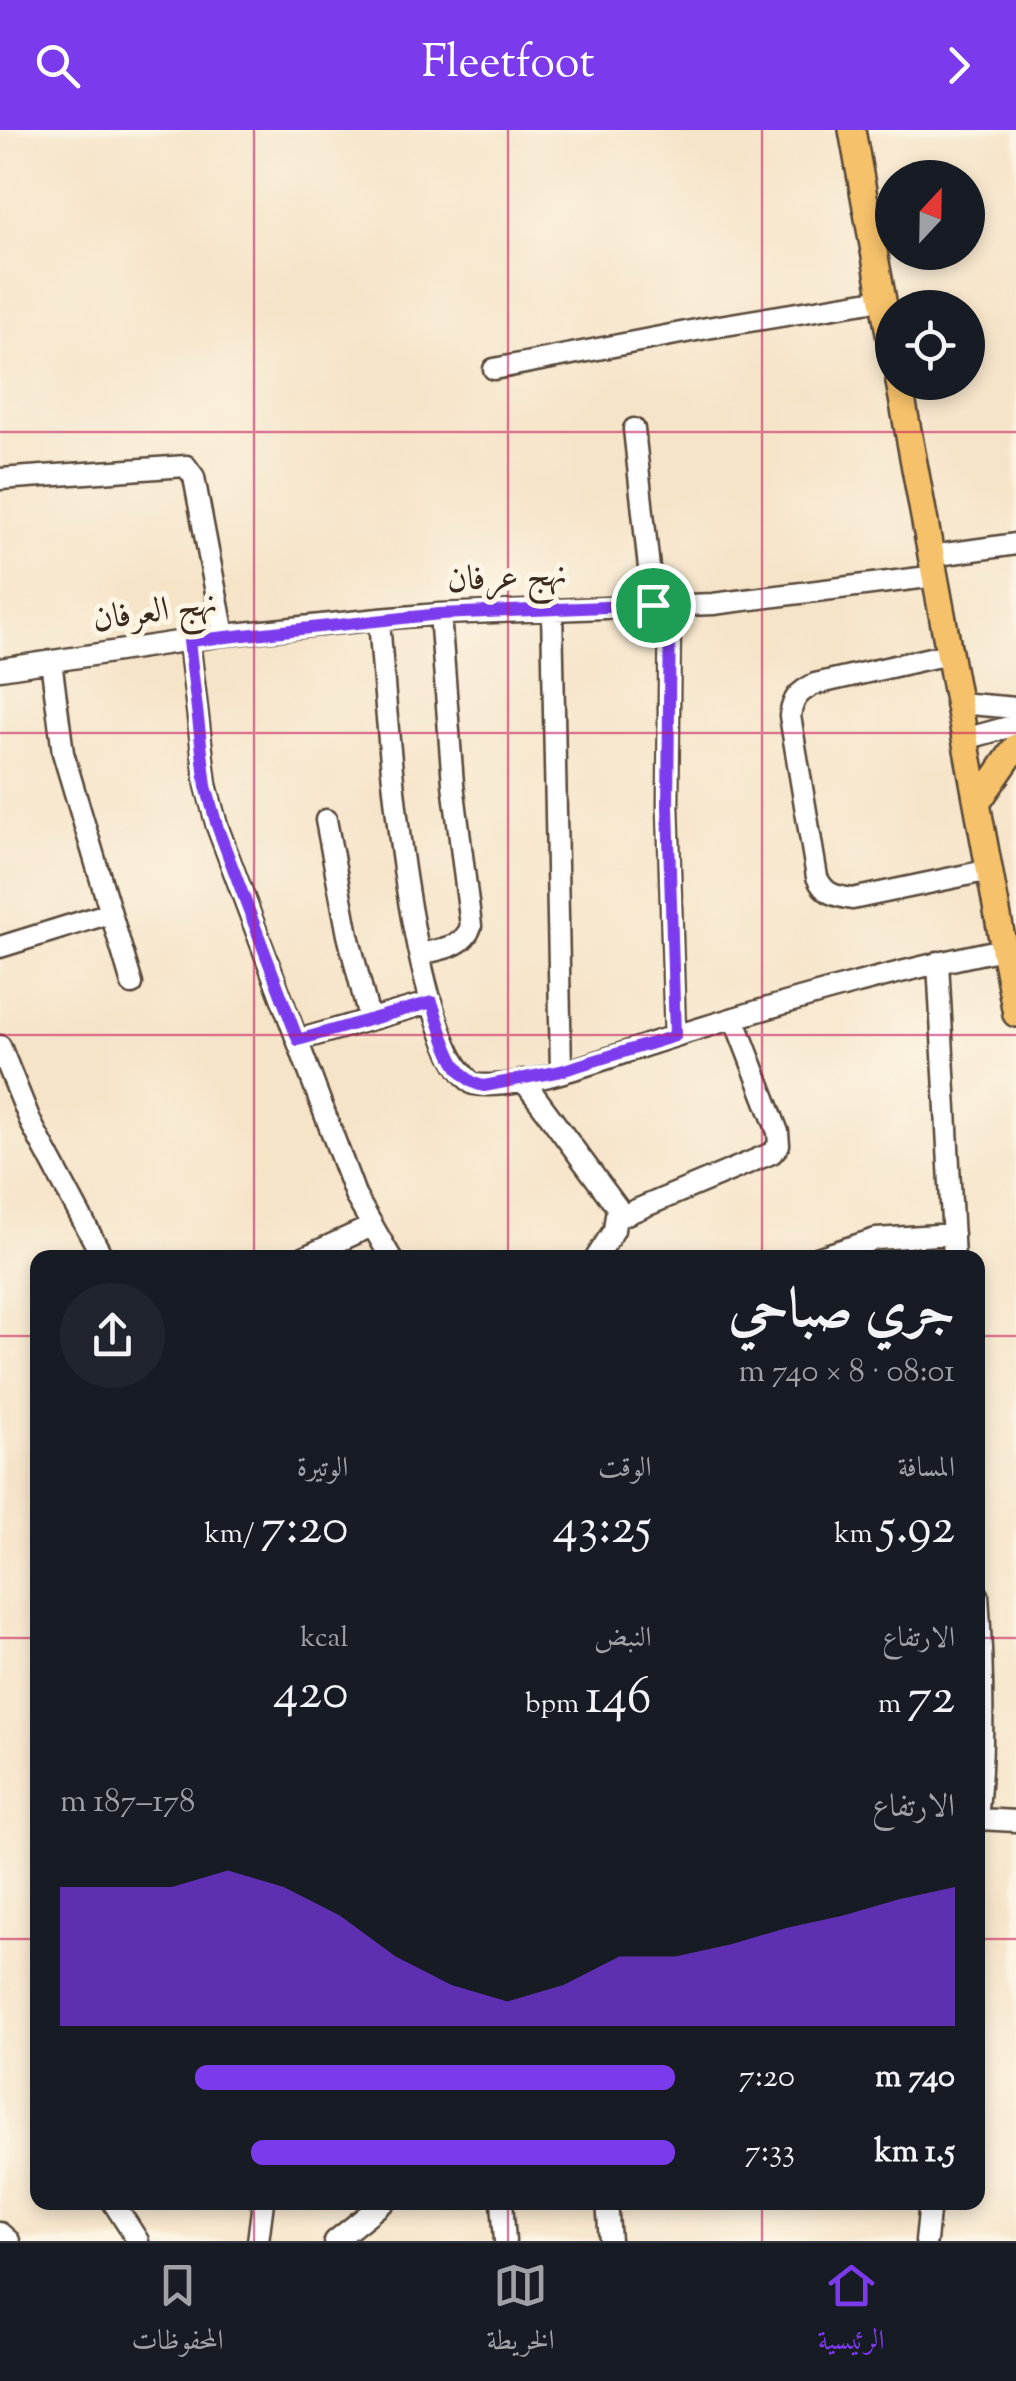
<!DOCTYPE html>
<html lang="ar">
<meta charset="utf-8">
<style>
body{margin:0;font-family:"Sorts Mill Goudy",Amiri,serif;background:#20242c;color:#f1f3f6;direction:rtl;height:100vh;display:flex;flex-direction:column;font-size:38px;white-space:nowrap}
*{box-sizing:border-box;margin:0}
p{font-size:32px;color:#9ea1a6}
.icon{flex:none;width:55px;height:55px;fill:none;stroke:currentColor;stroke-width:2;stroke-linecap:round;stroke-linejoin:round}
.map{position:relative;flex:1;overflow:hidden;direction:ltr}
.panel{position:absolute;left:30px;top:1120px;width:955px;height:960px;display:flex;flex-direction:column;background:#171b24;border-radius:20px;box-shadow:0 5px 15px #0003;direction:rtl}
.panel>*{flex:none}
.needle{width:65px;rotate:22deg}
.controls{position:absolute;left:875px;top:30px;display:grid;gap:20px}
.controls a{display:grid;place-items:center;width:110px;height:110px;border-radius:50%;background:#171b24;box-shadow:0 5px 15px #0003;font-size:50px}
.pin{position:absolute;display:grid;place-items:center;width:85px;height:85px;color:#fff;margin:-42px;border:5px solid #fff;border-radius:50%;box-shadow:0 2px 10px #0007}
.round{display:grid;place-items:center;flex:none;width:105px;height:105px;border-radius:52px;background:#20242c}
.summary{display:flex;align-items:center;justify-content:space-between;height:170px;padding:0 30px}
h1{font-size:55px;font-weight:600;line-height:75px}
.figures{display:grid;grid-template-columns:repeat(3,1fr);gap:15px;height:170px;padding:10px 30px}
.figures div{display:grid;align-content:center}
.figures b{font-size:50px;font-weight:600}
.figures small{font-size:28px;font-weight:400}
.figures p{font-size:28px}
.chart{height:280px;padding:20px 30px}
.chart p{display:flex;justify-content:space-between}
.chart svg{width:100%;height:180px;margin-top:10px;fill:#7c3aed;opacity:.7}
ul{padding:0 30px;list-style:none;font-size:32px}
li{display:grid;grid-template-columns:160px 120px 1fr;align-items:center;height:75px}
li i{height:25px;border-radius:12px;background:#7c3aed}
header{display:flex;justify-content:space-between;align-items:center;height:130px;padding:0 30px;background:#7c3aed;color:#fff;font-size:45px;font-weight:600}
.tabs{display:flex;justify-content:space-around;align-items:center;height:140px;border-top:2px solid #363941;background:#171b24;font-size:28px;color:#9ea1a6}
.tabs a{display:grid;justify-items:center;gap:5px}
.tabs .current{color:#7c3aed}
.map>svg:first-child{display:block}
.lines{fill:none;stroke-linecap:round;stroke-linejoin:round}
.minor-casing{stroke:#574638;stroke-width:25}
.major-casing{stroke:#574638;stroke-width:30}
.minor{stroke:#fff;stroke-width:20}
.major{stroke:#f5c16b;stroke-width:25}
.route-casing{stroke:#fff;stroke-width:20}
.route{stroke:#7c3aed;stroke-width:12}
.grid{fill:none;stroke:#c2185b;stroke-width:2.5;stroke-opacity:0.55}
.labels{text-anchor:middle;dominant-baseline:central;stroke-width:10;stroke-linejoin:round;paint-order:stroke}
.street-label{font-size:35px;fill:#3b2a1e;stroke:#fcf5e5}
</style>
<header><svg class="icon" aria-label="forward" viewBox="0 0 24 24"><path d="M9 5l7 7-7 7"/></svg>Fleetfoot<svg class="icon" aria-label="search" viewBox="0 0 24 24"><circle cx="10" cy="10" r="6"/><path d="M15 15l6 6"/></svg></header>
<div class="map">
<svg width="1016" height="2111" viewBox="0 0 1016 2111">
<rect width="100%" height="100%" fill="#fcf5e5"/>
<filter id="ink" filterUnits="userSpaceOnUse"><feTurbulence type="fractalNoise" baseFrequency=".01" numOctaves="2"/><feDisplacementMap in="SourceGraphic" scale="20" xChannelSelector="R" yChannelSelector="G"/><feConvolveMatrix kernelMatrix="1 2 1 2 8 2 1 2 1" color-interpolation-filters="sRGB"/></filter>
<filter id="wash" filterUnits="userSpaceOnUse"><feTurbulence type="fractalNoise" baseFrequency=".0048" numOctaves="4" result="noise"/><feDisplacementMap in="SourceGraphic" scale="40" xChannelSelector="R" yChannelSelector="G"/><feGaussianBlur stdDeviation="2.25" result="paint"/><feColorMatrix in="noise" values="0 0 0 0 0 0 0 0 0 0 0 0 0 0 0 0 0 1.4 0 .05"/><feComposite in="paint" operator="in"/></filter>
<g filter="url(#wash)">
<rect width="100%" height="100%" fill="#f6e4c9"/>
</g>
<g filter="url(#ink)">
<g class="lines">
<g class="minor-casing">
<path id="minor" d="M494 239 707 198 883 169
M634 299 653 475
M0 349 186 336 194 347 224 505
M931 426 1016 414
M670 475 668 676 675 906
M552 479 561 941
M379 489C386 580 406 901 473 954 526 962 619 923 672 907 782 873 892 841 1004 819
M189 511 206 655 217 696 356 1067 391 1128
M948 524 815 554C798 562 793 568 790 586L817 747C824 764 835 766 852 769L990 740
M51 531 63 623 132 854
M0 539 224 505 379 489 440 484 713 474 936 446
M958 573 1016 578
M965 609 1016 595
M326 690 348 805 369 888
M0 817 110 783
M420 824C440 819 464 818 471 796L453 654 440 484
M938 832 954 1128
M298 910 432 872
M0 916 32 995 103 1128
M523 950 617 1077 614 1100 596 1128
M617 1088 772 1023 779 1015 778 1002 734 888
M302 1128 370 1097
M817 1128 876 1109 953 1104
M978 1465C983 1537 985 1608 978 1680
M978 1689 1016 1691
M113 2072 138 2111
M502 2072 505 2111
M607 2072 610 2111
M0 2103 9 2111
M258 2111 263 2072
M335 2111 384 2072
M926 2111 930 2072"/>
</g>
<g class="major-casing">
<path id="major" d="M852 0 892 220
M899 252 1016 884
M978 672 1016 617"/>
</g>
<use href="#minor" class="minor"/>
<use href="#major" class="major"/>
</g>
</g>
<g class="lines" filter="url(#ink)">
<g class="route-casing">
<path id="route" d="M653 475H670L668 676 675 906 561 941 484 956C451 951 442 899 432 872L298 910 217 696 206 656 189 511 440 484Z"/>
</g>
<use href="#route" class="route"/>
</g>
<path class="grid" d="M254 0V1128M508 0V1128M762 0V1128M0 302H1016M0 603H1016M0 905H1016M0 1206H38M978 1206H1016M0 1508H38M978 1508H1016M0 1809H38M978 1809H1016M254 2072V2111M508 2072V2111M762 2072V2111"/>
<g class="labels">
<g class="street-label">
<text transform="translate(507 449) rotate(-3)">نهج عرفان</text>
<text transform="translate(155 483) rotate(-8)">نهج العرفان</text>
</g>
</g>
</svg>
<div class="controls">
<a><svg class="needle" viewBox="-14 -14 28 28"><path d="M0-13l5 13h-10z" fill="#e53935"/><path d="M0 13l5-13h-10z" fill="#9ea1a6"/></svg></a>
<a><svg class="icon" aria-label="locate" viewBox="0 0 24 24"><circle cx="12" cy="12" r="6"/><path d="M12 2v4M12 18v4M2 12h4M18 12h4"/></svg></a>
</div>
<div class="pin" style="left:653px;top:475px;background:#1e9e55"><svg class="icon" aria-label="arrive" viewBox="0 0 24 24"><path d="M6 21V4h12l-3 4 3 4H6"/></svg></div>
<section class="panel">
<div class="summary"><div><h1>جري صباحي</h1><p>08:01 · 8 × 740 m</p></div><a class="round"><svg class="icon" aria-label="share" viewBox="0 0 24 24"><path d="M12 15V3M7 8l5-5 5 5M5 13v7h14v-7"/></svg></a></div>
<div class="figures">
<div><p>المسافة</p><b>5.92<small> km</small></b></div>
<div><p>الوقت</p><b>43:25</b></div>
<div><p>الوتيرة</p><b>7:20<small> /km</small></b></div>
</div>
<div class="figures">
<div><p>الارتفاع</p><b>72<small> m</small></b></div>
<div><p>النبض</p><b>146<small> bpm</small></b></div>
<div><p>kcal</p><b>420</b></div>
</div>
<div class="chart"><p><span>الارتفاع</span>178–187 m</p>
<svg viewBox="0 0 160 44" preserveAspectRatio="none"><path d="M0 44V10L10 10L20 10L30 6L40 10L50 17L60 27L70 34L80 38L90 34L100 27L110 27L120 24L130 20L140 17L150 13L160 10V44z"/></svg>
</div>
<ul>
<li><b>740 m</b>7:20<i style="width:78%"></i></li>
<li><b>1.5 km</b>7:33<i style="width:69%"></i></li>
</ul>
</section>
</div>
<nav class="tabs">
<a class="current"><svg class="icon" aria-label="home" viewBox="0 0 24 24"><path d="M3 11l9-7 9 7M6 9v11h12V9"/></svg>الرئيسية</a>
<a><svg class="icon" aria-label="map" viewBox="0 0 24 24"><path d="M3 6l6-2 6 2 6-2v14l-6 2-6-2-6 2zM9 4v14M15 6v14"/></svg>الخريطة</a>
<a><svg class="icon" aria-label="saved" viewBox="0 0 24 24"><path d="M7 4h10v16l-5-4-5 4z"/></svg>المحفوظات</a>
</nav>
